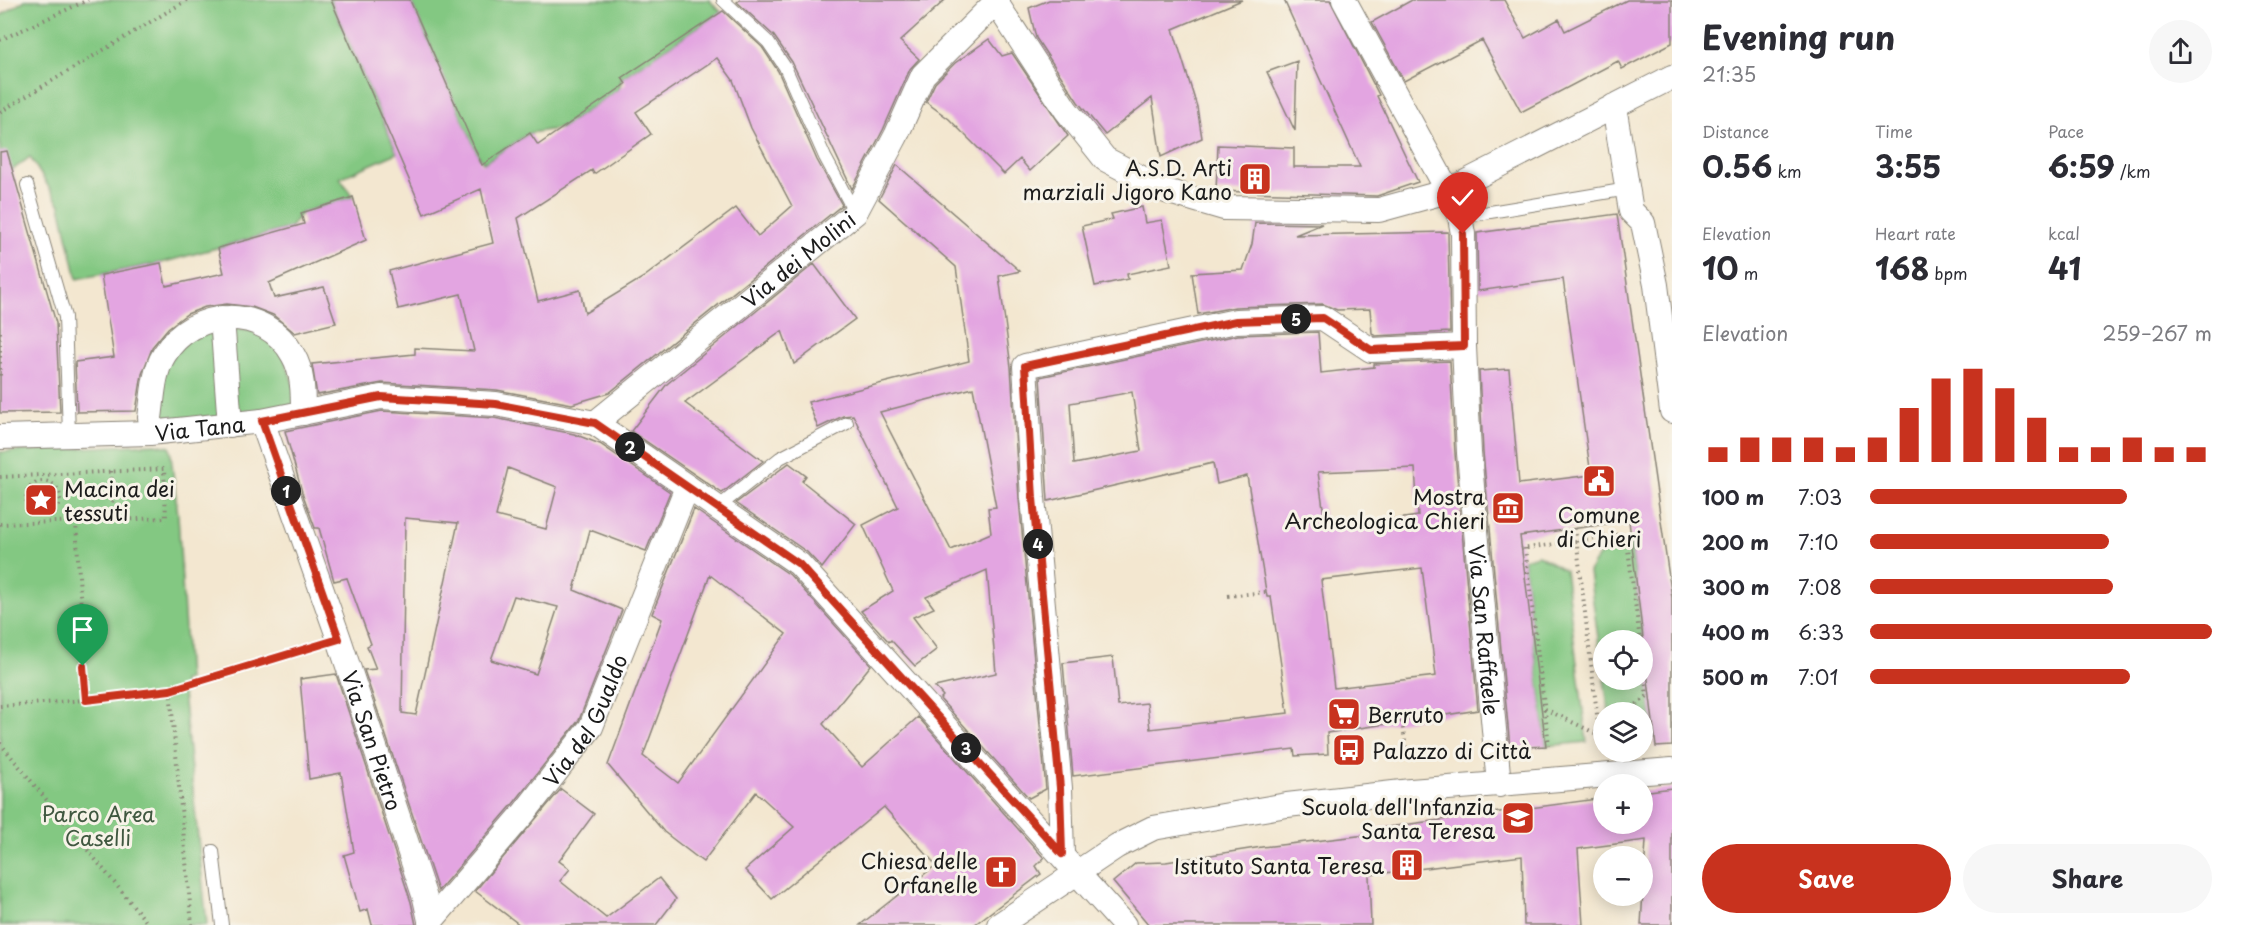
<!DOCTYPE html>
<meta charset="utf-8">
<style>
body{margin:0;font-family:"Playpen Sans",sans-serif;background:#f7f7f7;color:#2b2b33;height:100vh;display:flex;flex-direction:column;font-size:22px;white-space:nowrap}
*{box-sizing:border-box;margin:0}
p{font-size:20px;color:#7c7c81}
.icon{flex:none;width:33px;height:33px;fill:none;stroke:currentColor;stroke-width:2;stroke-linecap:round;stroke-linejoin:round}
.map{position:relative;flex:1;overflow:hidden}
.panel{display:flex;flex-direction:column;background:#fff;width:570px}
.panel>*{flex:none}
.buttons{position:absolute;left:1593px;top:630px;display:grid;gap:12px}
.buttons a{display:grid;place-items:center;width:60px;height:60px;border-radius:50%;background:#fff;box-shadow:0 3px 15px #0003;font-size:30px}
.pin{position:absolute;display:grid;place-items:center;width:51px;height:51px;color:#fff;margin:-62px -26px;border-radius:50% 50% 50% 0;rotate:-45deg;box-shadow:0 0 6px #0007}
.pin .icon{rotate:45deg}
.km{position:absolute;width:30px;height:30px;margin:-15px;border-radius:50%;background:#222;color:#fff;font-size:16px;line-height:30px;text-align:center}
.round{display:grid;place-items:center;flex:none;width:63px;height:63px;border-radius:32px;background:#f7f7f7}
.head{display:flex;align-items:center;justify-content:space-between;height:102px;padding:0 30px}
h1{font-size:33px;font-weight:700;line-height:45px}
.figures{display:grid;grid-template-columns:repeat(3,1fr);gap:9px;height:102px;padding:6px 30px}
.figures div{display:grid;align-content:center}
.figures b{font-size:30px;font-weight:700}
.figures small{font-size:16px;font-weight:400}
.figures p{font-size:16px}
.chart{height:168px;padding:12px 30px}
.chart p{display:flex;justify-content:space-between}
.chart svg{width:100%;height:108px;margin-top:6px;stroke:#c8321e;stroke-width:6}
.primary-button{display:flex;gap:12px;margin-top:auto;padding:12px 30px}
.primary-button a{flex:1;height:69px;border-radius:36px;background:#c8321e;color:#fff;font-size:24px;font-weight:700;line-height:69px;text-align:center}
.primary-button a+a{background:#f7f7f7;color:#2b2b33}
ul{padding:0 30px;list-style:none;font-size:20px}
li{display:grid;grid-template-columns:96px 72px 1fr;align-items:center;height:45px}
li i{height:15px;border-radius:8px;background:#c8321e}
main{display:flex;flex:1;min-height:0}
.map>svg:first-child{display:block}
.green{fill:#83c882;stroke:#50724f;stroke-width:1.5}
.building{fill:#e3a5e1;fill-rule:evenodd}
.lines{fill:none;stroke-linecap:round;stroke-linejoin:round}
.lane-casing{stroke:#888276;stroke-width:14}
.street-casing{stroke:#888276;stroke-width:26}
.path{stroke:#888276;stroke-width:4;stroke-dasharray:1.5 4.5;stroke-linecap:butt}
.lane{stroke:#fff;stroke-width:12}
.street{stroke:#fff;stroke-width:24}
.route-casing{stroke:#fff;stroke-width:12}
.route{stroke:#c8321e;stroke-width:8}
.labels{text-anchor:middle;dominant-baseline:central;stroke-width:6;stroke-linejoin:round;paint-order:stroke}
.poi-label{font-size:21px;fill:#1c1c1c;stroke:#f7f3e8;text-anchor:end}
.street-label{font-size:21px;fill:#1c1c1c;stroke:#f7f3e8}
.park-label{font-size:21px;fill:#405840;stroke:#f7f3e8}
</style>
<main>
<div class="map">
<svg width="1672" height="925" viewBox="0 0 1672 925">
<rect width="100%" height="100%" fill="#f7f3e8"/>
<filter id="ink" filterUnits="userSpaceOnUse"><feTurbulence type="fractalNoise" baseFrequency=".0167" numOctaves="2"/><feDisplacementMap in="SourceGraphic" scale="12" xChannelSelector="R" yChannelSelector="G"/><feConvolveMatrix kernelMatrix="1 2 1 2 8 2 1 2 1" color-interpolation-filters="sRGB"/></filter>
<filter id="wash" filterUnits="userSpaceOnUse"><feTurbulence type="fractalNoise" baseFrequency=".008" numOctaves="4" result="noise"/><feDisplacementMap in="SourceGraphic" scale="24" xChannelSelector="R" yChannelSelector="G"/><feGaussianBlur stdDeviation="1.35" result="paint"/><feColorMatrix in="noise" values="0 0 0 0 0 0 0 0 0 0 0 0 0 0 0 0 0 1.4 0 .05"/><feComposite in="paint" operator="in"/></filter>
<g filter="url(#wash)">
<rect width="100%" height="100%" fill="#f3e7d0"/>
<path class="green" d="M25 0H331L397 153 340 178 353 197 301 213 290 228 161 263 77 279 60 205 30 157 0 179V16Z
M410 0H709L721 12 622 78 619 89 562 128 530 133 484 163 477 154Z
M193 325 276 333 303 413 154 433 155 381Z
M155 444 170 447 178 515 188 680 183 681V693L207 925H0V452Z
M1631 544 1655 737 1643 738 1642 712H1609L1604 680H1642V640H1604L1603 674 1589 572C1598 551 1609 546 1631 544Z
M1538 555 1565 570 1587 742 1546 746 1523 559Z"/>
<g id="blocks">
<path class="building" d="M331 0H410L482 165 530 133 538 145 626 84 622 78 723 11 762 47 778 71 817 160 842 205 609 393 572 404 497 390 382 383 317 395 312 364 415 354V348L474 351 461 294 398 309 389 271 493 243 481 189 424 214ZM717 58 733 80 751 128 792 206 758 236 736 208 644 277 585 313 580 290 538 301 518 218 592 170 594 174 651 134 636 112Z
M740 0H945L900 41 919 59 910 69 883 130 852 189 792 62 774 36 737 2Z
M1049 0H1242L1173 29 1197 107 1202 138 1161 157 1152 98 1105 135 1078 102 1036 38 1029 8Z
M1284 0H1330L1379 95 1377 96 1418 182 1377 196 1216 191 1218 145 1294 148V167H1360Z
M1412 0H1504L1525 38 1559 19 1565 31 1627 0H1672V43L1622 69 1618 61 1521 112 1482 40 1404 81 1372 22Z
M989 39 1002 56 1012 53 1068 136 1030 171 1020 159 1004 174 949 119 926 102 935 83 955 63Z
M1297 61 1295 131 1267 72Z
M7 151 56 323 60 412 0 413V152Z
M897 165 1020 271 999 276 1011 367 1019 499 1046 789 1029 798 940 699 943 696 935 687 996 673 987 570 926 597 934 608 913 617 937 649 915 666 891 640 889 642 861 611 893 591 863 525 898 507 853 415 843 416 818 428 808 402 969 361 956 267 879 199ZM973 388 996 507 988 508 991 533 951 550 880 412Z
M353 197 366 240 269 283 274 298 324 287 336 323 295 333 273 315 252 307 227 304 205 307 187 314 168 328 153 346 142 374 136 411 77 412 75 362 114 357 101 275 161 263 166 286 224 273 218 248 304 224 301 213Z
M1142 207 1145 223 1162 220 1171 265 1127 274 1128 279 1095 286 1082 226 1113 219 1111 214Z
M1617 214 1672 598V746L1656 747 1629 521 1520 536 1546 746 1510 748 1483 452 1479 371 1509 369 1519 484 1591 475 1563 279 1478 291 1477 233Z
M1255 223 1322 224 1295 235 1448 232 1450 332 1375 336 1372 333 1370 309 1337 310 1323 304 1235 307 1198 314 1192 273 1243 270 1252 244Z
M814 264 855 319 794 364 782 331 685 403 763 461 722 493 631 431 667 384Z
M1318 332 1321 373 1374 367V364L1450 361 1455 454 1478 710 1327 733 1328 754 1295 756 1294 749 1073 776 1063 663 1113 657 1118 706 1147 703 1150 729 1288 713 1271 597H1267L1247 476 1217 484 1213 463 1048 501 1040 377 1238 335ZM1132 392 1141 451 1074 464 1070 403ZM1415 468 1418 516 1326 529 1318 472ZM1422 568 1436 676 1334 688 1321 580Z
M382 411 494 418 574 434 600 444 670 492 646 551 590 530 574 590 622 610 579 720 513 804 438 891 364 670 376 669 367 646 371 644 347 578 334 581 319 528H315L302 492 285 431ZM508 468 557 487 546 529 496 516ZM405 518 458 523 416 715 402 713ZM514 596 558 607 536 674 491 660Z
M789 463 806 476 802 481 856 524 822 568 807 552 736 503Z
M694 509 790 575 871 665 823 724 862 767 918 717 1044 858 1036 866 1041 874 974 925H860L936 865 884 807 772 899 745 870 794 827 756 792 703 862 664 832 608 765 662 619 652 614ZM710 575 786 634 678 783 643 756Z
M336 674 411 902 416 925H372L368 909 360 912 344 855 354 852 341 773 309 779 300 679Z
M1672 788V925H1641L1646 840 1578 849 1583 925H1524L1522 856 1369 875 1371 925H1149L1113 882 1136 863 1166 862 1262 847 1366 835V830L1604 798V824H1642V792Z
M561 789 594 814 559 861 570 869 560 881 606 918 659 878 676 899 656 925H520L475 891Z"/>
</g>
</g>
<g filter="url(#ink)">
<use href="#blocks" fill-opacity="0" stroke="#888276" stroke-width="1.5"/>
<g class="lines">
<g class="lane-casing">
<path id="lane" d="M723 0 768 42 785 67 825 157 855 213
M27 185 65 317 69 434
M1460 217 1628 189
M717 508 780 458 847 423
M213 851 222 925"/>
</g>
<g class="street-casing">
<g id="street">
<path id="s1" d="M1344 0 1448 191 1460 217 1463 234 1464 346 1469 453 1499 785"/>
<path d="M997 4 1066 110 1105 159 1166 191 1224 208 1379 210 1448 191 1672 77"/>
<path d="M1614 106 1631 211 1643 223 1656 285 1672 411"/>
<path d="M222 318 230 425"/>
<path d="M150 418C153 398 153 373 164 355 193 307 265 304 293 355 303 372 303 393 303 413"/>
<path id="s2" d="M262 421 339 639 425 898 431 925"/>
<path id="s3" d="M595 423 855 213 896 136 923 75 998 0"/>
<path id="s4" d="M0 437 150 433 262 421 381 397 496 404 595 423 799 564 1124 925"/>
<path d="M1062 854 1060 788 1033 498 1025 366 1236 321 1323 318 1371 350 1464 346"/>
<path id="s5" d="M430 922 524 813 591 727 687 487"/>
<path d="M999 925 1117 846 1153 828 1287 805 1411 791 1672 770"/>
</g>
</g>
<path class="path" d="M0 40 88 0
M0 112 187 0
M0 332V378
M111 471 113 520
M0 477 164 469 166 518 0 524
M26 498a17 17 0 1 1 34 0a17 17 0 1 1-34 0Z
M76 522 86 700
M1575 528 1601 748
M1626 534 1640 640
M1525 548 1549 745
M1521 549 1630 533
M1228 596 1266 592
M1642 660 1647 696
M0 706 86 700 170 690
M1545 709 1599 735 1604 732
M1627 712 1650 694
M1402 722 1408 760
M0 743 149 925
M192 925 170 690 313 648"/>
<use href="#lane" class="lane"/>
<use href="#street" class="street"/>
</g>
</g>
<g class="lines" filter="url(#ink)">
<g class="route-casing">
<path id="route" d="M83 666 86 700 170 690 339 639 262 421 381 397 496 404 595 423 799 564 1062 854 1060 788 1033 498 1025 366 1236 321 1323 318 1371 350 1464 346 1463 234"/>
</g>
<use href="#route" class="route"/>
</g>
<defs>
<g id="building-square" transform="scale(1.725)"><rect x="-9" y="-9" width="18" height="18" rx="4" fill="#c8321e" stroke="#f7f3e8"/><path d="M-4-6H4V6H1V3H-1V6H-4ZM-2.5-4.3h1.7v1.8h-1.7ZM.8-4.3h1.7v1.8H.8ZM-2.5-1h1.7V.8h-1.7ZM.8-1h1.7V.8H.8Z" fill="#fff"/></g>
<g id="civic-square" transform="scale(1.725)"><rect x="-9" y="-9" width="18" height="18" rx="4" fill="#c8321e" stroke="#f7f3e8"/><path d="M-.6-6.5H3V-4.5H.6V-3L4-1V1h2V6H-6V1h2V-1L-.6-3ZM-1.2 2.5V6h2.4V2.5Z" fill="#fff"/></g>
<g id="sight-square" transform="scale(1.725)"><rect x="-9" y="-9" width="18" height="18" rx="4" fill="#c8321e" stroke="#f7f3e8"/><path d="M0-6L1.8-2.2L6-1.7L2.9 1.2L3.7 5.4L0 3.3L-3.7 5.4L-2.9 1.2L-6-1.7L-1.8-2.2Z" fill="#fff"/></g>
<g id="museum-square" transform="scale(1.725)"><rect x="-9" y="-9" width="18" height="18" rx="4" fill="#c8321e" stroke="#f7f3e8"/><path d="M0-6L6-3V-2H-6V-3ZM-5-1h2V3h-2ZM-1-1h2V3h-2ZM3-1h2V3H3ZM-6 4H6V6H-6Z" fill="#fff"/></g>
<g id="supermarket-square" transform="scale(1.725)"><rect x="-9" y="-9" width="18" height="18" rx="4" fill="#c8321e" stroke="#f7f3e8"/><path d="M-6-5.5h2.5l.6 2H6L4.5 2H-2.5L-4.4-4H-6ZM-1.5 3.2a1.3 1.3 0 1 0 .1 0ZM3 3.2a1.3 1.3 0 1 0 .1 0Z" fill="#fff"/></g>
<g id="bus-square" transform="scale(1.725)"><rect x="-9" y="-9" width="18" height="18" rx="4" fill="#c8321e" stroke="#f7f3e8"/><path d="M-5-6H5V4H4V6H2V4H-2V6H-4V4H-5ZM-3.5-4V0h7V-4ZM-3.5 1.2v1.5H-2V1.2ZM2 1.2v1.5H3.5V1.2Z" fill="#fff"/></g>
<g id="school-square" transform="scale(1.725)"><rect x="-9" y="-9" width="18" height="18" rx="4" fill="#c8321e" stroke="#f7f3e8"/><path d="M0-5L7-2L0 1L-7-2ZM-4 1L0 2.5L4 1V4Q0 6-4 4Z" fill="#fff"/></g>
<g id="church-square" transform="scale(1.725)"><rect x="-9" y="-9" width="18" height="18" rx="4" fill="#c8321e" stroke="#f7f3e8"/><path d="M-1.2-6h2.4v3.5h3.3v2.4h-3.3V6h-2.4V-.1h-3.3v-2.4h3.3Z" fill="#fff"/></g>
</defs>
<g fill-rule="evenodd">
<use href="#building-square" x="1255" y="179"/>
<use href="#civic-square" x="1599" y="481"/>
<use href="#sight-square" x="41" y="500"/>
<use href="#museum-square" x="1508" y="508"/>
<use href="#supermarket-square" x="1344" y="714"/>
<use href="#bus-square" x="1349" y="750"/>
<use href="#school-square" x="1518" y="818"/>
<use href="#building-square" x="1407" y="865"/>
<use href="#church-square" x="1001" y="872"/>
</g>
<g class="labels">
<g class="poi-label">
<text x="1232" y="167">A.S.D. Arti<tspan x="1232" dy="24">marziali Jigoro Kano</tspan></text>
<text x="64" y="488" text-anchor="start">Macina dei<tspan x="64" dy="24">tessuti</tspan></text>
<text x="1485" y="496">Mostra<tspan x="1485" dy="24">Archeologica Chieri</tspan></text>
<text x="1599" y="514" text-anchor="middle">Comune<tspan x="1599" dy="24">di Chieri</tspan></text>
<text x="1367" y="714" text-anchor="start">Berruto</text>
<text x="1372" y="750" text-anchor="start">Palazzo di Città</text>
<text x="1495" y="806">Scuola dell'Infanzia<tspan x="1495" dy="24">Santa Teresa</tspan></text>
<text x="978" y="860">Chiesa delle<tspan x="978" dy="24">Orfanelle</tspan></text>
<text x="1384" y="865">Istituto Santa Teresa</text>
</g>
<g class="street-label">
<text stroke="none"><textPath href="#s3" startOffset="261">Via dei Molini</textPath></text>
<text stroke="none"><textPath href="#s4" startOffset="200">Via Tana</textPath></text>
<text stroke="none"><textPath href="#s1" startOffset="660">Via San Raffaele</textPath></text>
<text stroke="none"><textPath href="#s5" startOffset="256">Via del Gualdo</textPath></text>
<text stroke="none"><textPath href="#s2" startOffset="338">Via San Pietro</textPath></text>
</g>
<g class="park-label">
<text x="98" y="813">Parco Area<tspan x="98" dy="24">Caselli</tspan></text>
</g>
</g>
</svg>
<div class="buttons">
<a><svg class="icon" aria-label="locate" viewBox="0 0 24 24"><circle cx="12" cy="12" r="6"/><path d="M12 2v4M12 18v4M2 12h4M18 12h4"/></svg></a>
<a><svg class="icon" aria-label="layers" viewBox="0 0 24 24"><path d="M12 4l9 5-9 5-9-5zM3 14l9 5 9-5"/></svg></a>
<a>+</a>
<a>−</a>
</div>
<div class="pin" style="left:83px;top:666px;background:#1e9e55"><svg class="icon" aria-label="arrive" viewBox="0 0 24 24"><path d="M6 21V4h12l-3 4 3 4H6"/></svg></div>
<div class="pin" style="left:1463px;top:234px;background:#d93025"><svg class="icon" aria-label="check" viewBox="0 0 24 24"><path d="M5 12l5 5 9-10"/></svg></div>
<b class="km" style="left:286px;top:491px">1</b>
<b class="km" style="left:630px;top:447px">2</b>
<b class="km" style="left:966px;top:748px">3</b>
<b class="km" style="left:1038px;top:544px">4</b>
<b class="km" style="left:1296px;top:319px">5</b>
</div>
<section class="panel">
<div class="head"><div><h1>Evening run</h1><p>21:35</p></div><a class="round"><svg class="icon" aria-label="share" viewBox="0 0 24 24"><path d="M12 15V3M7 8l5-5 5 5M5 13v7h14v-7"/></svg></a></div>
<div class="figures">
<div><p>Distance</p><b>0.56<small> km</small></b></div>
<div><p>Time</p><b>3:55</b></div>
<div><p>Pace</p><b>6:59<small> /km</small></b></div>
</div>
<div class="figures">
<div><p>Elevation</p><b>10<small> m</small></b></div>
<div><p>Heart rate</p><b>168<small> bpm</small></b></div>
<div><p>kcal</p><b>41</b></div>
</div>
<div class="chart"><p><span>Elevation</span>259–267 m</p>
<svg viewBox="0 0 160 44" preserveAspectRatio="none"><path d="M5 44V38M15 44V34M25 44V34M35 44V34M45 44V38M55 44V34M65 44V22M75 44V10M85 44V6M95 44V14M105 44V26M115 44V38M125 44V38M135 44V34M145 44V38M155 44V38"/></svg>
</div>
<ul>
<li><b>100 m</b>7:03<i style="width:75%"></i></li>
<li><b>200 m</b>7:10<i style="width:70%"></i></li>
<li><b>300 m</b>7:08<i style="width:71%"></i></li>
<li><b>400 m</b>6:33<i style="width:100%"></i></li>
<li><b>500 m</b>7:01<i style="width:76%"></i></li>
</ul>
<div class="primary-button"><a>Save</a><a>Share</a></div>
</section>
</main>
